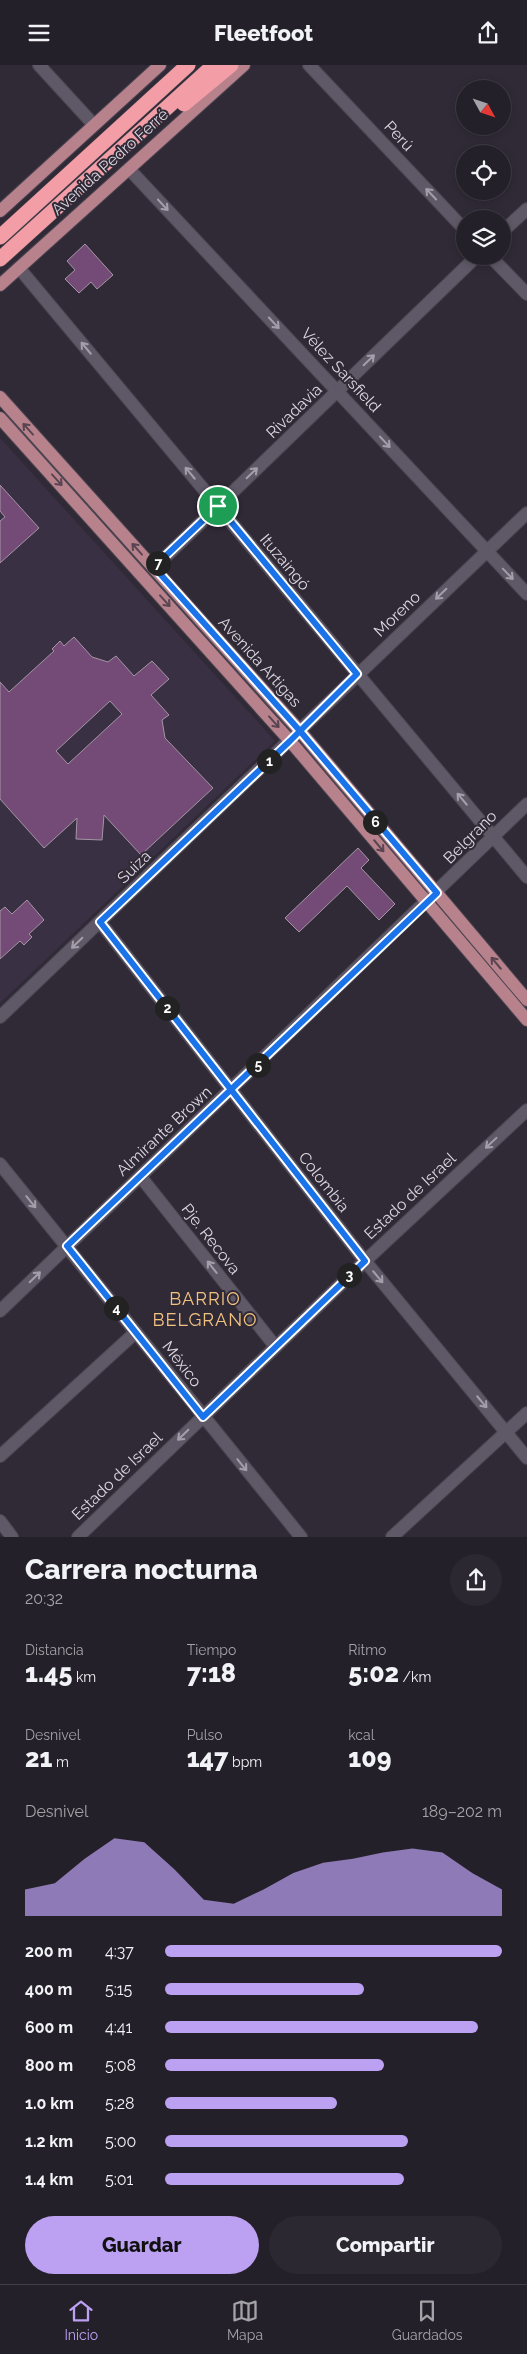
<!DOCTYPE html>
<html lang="es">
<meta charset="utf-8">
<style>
body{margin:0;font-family:Raleway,sans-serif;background:#2c2831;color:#f1f3f6;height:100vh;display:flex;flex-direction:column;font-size:19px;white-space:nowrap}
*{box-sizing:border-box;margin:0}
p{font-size:16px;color:#a3a3a8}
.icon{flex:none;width:28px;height:28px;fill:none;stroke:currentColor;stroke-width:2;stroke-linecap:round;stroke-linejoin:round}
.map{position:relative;height:1472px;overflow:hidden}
.details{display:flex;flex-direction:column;background:#242029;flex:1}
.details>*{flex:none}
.needle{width:32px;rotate:130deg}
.tools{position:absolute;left:456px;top:15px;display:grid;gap:10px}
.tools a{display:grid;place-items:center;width:55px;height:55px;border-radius:50%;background:#242029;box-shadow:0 2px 8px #0003,0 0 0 1px #413e46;font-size:25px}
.pin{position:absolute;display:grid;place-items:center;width:42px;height:42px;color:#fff;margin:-21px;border:2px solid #fff;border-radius:50%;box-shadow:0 1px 5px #0007}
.km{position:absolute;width:25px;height:25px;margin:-12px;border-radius:50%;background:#222;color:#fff;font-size:14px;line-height:25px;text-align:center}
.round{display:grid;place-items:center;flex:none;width:52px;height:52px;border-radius:26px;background:#2c2831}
.headline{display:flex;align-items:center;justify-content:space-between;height:85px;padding:0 25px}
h1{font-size:28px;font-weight:800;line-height:38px}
.metrics{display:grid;grid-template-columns:repeat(3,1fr);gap:8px;height:85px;padding:5px 25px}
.metrics div{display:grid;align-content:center}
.metrics b{font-size:25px;font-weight:800}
.metrics small{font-size:14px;font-weight:400}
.metrics p{font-size:14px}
.chart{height:140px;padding:10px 25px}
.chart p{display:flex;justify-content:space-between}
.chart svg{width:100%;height:90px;margin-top:5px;fill:#bca0f2;opacity:.7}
.action{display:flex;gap:10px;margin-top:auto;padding:10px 25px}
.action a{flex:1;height:58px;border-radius:30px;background:#bca0f2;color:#111;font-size:20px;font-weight:800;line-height:58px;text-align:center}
.action a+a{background:#2c2831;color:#f1f3f6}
ul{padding:0 25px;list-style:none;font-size:16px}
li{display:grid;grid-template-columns:80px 60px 1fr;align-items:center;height:38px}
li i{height:12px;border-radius:6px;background:#bca0f2}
header{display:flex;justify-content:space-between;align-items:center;height:65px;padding:0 25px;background:#242029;font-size:22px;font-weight:800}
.menu{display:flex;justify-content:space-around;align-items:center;height:70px;border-top:1px solid #413e46;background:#242029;font-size:14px;color:#a3a3a8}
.menu a{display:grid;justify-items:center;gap:2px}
.menu .selected{color:#bca0f2}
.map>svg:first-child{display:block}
.built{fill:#3a3043}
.building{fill:#744b76;stroke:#a496a4;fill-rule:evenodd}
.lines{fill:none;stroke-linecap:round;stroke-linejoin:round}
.minor-casing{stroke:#4b4550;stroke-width:14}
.major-casing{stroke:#4b4550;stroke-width:14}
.highway-casing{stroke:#4b4550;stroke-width:16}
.minor{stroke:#5f5867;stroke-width:12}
.major{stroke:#b8828d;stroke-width:12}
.highway{stroke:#f39ea7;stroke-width:15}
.oneway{stroke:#a49eaa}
.oneway2{stroke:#594451}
.route-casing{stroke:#fff;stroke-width:10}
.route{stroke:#1a73e8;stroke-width:6}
.labels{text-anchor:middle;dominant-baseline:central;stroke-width:4;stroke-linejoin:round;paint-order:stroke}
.street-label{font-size:16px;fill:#dcd7e0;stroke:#302a37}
.neighbourhood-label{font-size:18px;letter-spacing:1px;fill:#f2c280;stroke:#302a37}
</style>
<header><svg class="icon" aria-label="menu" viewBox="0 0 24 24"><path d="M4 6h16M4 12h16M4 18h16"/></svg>Fleetfoot<svg class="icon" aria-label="share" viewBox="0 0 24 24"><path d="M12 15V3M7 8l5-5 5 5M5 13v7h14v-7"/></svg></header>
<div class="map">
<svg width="527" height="1472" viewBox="0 0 527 1472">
<rect width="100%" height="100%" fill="#302a37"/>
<path class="built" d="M0 373 275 676 0 938Z"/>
<path class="building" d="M85 179 113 210 97 224 91 217 79 228 65 214 75 205 67 196Z
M0 420 39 463 0 498V456L5 452 0 446Z
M74 572 92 592 108 597 116 591 134 611 152 596 169 614 151 630 169 650 162 655 165 673 213 723 141 790 104 750 102 775 76 774 77 753 44 783 0 734V617L9 627 54 586 52 584 60 576 64 581ZM110 636 122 649 68 699 56 686Z
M358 783 369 795 361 803 395 839 379 855 347 821 299 867 285 853Z
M27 835 44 855 29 869 32 872 24 880 20 876 0 894V846L5 842 12 849Z"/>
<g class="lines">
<g class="minor-casing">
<path id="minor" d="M39 0 94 60
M309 0 465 165
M129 104 527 529
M502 167 527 144
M490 191 527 229
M19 203 527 812
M154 503 477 191
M100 857 365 1196 527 1393
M0 952 527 448
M0 1099 301 1472
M140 1111 275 1281
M0 1246 527 739
M0 1391 136 1267
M0 1456 12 1472
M78 1472 365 1196 527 1045
M392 1472 527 1348"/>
</g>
<g class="major-casing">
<path id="major" d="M0 146 160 0
M0 220 244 0
M0 332 300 666 527 935
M0 353 290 676 527 955"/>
</g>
<g class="highway-casing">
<path id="highway" d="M184 39 231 0
M0 172 188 0
M0 194 214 0"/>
</g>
<use href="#minor" class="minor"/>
<use href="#major" class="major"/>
<use href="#highway" class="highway"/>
</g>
<defs><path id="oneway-shaft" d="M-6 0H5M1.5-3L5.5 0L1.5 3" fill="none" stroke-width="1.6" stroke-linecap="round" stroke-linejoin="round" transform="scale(1.25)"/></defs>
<g class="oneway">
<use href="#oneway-shaft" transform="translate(431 129) rotate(-133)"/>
<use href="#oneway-shaft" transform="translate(163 140) rotate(47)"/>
<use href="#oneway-shaft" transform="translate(274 258) rotate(47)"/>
<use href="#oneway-shaft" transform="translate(86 283) rotate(-130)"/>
<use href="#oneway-shaft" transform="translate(369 295) rotate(-44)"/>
<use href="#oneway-shaft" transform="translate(385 377) rotate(47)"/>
<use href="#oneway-shaft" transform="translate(190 408) rotate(-130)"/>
<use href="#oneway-shaft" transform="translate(252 408) rotate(-44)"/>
<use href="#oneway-shaft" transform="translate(508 509) rotate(46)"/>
<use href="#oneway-shaft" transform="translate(441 529) rotate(136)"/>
<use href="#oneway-shaft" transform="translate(462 734) rotate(-130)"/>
<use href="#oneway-shaft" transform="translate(77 878) rotate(136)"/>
<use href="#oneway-shaft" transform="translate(491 1078) rotate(137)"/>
<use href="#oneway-shaft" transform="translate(31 1137) rotate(51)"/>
<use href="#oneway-shaft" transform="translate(212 1202) rotate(-128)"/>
<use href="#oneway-shaft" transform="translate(35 1212) rotate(-44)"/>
<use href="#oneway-shaft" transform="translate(378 1212) rotate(50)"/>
<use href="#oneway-shaft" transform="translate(482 1337) rotate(50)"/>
<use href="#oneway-shaft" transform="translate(183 1370) rotate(136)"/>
<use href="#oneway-shaft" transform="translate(242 1400) rotate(51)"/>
</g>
<g class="oneway2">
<use href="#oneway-shaft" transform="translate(28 364) rotate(-132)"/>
<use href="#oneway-shaft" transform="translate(57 415) rotate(48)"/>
<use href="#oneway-shaft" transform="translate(137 484) rotate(-132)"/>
<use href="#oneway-shaft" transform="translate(165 536) rotate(48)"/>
<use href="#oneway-shaft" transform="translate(274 657) rotate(48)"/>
<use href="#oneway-shaft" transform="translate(379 781) rotate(50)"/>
<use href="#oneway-shaft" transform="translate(496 898) rotate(-130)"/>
</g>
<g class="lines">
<g class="route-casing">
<path id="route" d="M218 441 357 609 290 676 100 857 365 1196 203 1352 67 1181 437 828 300 666 154 502 218 441"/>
</g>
<use href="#route" class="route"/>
</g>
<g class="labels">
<g class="street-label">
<text transform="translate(399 71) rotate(47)">Perú</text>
<text transform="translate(110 97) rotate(-42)">Avenida Pedro Ferré</text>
<text transform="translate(341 305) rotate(47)">Vélez Sarsfield</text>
<text transform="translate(294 346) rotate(-44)">Rivadavia</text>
<text transform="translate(285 497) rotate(50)">Ituzaingó</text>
<text transform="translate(397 549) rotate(-44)">Moreno</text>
<text transform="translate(260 597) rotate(48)">Avenida Artigas</text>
<text transform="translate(470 772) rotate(-45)">Belgrano</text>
<text transform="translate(134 802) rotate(-44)">Suiza</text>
<text transform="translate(164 1066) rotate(-43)">Almirante Brown</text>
<text transform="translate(324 1117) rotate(52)">Colombia</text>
<text transform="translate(410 1131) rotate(-43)">Estado de Israel</text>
<text transform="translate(211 1174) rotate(52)">Pje. Recova</text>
<text transform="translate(182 1299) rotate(52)">México</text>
<text transform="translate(117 1411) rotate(-44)">Estado de Israel</text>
</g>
<g class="neighbourhood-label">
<text x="205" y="1233">BARRIO<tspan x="205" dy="21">BELGRANO</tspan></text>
</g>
</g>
</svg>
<div class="tools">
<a><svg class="needle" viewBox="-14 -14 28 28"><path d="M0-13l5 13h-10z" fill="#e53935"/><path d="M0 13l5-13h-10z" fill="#a3a3a8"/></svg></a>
<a><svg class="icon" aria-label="locate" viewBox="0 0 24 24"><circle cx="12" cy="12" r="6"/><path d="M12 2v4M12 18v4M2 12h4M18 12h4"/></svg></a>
<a><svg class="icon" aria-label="layers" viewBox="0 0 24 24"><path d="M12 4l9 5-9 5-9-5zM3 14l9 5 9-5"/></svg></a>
</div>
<div class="pin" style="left:218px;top:441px;background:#1e9e55"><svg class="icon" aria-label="arrive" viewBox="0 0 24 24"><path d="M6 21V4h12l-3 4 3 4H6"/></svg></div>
<b class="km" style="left:269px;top:696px">1</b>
<b class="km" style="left:167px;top:943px">2</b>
<b class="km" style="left:349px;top:1210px">3</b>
<b class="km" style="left:116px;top:1243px">4</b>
<b class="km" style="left:258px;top:1000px">5</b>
<b class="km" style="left:375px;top:757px">6</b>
<b class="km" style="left:158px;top:498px">7</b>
</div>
<section class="details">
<div class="headline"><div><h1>Carrera nocturna</h1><p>20:32</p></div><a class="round"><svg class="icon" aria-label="share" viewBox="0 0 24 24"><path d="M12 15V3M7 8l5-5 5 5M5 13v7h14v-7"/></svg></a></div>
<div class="metrics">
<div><p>Distancia</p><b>1.45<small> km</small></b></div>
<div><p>Tiempo</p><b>7:18</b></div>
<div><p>Ritmo</p><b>5:02<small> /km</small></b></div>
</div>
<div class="metrics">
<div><p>Desnivel</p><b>21<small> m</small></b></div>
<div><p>Pulso</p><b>147<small> bpm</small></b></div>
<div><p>kcal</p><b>109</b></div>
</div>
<div class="chart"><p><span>Desnivel</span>189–202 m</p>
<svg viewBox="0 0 160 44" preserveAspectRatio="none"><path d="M0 44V31L10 28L20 16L30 6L40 8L50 21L60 36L70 38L80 31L90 23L100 18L110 16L120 13L130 11L140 13L150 23L160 31V44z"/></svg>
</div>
<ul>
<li><b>200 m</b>4:37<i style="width:100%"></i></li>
<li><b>400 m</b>5:15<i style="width:59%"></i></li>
<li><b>600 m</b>4:41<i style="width:93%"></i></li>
<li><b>800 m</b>5:08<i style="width:65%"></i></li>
<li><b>1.0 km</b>5:28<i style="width:51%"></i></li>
<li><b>1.2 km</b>5:00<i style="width:72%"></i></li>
<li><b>1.4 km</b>5:01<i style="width:71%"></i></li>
</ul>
<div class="action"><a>Guardar</a><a>Compartir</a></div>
</section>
<nav class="menu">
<a class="selected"><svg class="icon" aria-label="home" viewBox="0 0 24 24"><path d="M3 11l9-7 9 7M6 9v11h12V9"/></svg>Inicio</a>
<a><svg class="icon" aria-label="map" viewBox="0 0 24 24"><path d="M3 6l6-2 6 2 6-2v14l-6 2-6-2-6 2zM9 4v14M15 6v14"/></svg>Mapa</a>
<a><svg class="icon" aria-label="saved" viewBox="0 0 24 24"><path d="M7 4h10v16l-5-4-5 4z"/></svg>Guardados</a>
</nav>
